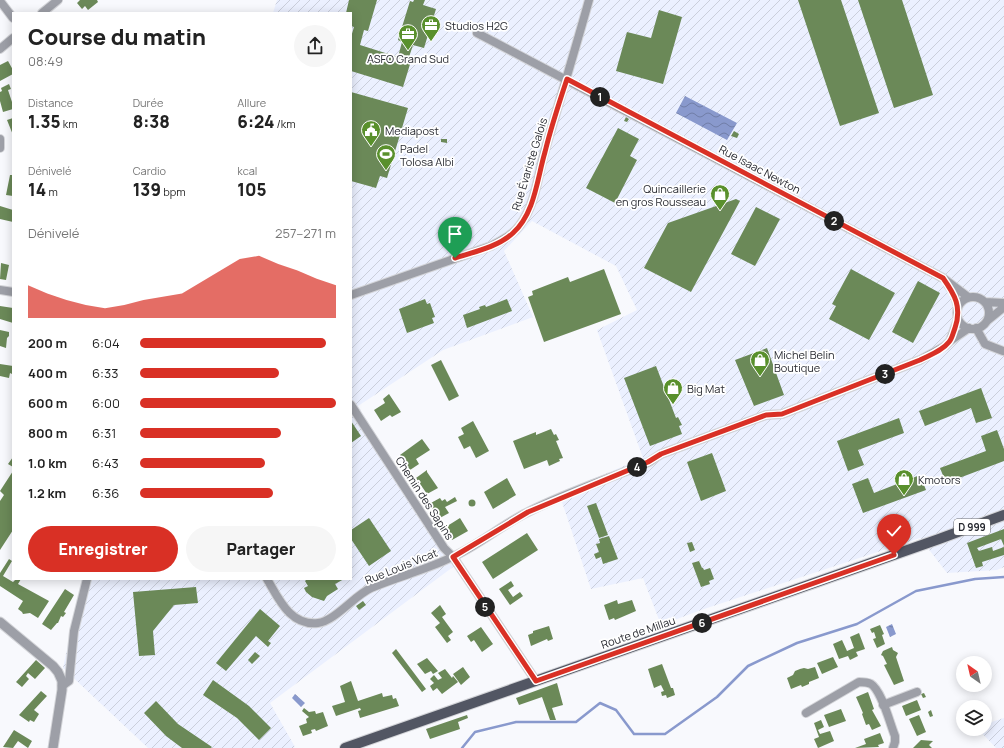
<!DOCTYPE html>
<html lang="fr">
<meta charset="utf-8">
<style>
body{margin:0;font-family:Manrope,sans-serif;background:#f6f6f6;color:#222;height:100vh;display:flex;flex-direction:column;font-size:15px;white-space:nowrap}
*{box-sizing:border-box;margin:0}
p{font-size:13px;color:#767676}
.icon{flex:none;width:22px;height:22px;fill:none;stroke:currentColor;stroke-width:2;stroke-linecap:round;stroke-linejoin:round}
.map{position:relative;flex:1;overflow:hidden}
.sheet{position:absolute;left:12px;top:12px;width:340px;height:568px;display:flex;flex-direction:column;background:#fff;border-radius:0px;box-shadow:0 2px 10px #0003}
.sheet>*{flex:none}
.needle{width:26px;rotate:326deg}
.buttons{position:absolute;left:956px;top:656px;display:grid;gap:8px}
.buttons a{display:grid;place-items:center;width:36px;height:36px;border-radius:50%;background:#fff;box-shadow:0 2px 10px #0003;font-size:20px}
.pin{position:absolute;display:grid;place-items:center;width:34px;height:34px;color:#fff;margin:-41px -17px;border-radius:50% 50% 50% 0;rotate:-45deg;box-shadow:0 0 4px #0007}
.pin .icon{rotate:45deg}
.km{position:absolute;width:20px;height:20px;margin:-10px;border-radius:50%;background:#222;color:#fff;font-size:11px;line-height:20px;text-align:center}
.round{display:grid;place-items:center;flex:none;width:42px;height:42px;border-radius:21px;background:#f6f6f6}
.headline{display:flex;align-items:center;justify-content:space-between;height:68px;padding:0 16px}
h1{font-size:22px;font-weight:800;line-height:30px}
.stats{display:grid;grid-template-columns:repeat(3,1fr);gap:6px;height:68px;padding:4px 16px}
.stats div{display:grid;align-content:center}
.stats b{font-size:17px;font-weight:800}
.stats small{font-size:11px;font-weight:400}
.stats p{font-size:11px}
.chart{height:112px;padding:8px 16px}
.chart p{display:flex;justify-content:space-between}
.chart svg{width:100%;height:72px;margin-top:4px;fill:#d93025;opacity:.7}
.cta{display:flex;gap:8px;margin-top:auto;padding:8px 16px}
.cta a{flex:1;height:46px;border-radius:24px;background:#d93025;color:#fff;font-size:16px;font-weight:800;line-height:46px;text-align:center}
.cta a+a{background:#f6f6f6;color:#222}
ul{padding:0 16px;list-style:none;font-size:13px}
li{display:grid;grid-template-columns:64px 48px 1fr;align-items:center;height:30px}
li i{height:10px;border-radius:5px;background:#d93025}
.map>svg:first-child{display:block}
.industrial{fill:url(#industrial-furrows)}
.water{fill:url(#water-waves)}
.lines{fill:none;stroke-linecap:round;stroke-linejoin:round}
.stream{stroke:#8999cd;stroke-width:2.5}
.building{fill:#6b8958}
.minor-casing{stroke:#d3d4d8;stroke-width:10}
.tertiary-casing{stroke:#d3d4d8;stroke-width:11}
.primary-casing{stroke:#d3d4d8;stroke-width:12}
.minor{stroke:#9d9fa7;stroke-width:8}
.tertiary{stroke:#9d9fa7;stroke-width:9}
.primary{stroke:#525663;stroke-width:10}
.route-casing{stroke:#fff;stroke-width:8}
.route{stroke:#d93025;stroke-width:5}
.labels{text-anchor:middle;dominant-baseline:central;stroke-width:3.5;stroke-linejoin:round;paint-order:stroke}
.shield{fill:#fff;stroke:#686a6f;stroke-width:1}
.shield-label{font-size:10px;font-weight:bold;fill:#282a31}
.poi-label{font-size:11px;fill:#282a31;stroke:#fff;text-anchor:start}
.street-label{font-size:11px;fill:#282a31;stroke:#fff}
</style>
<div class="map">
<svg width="1004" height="748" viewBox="0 0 1004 748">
<defs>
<pattern id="industrial-furrows" width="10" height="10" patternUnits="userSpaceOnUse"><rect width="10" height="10" fill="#ebf0ff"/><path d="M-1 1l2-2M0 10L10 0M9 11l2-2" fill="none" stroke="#cacedb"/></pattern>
<pattern id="water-waves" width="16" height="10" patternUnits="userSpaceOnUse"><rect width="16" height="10" fill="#8999cd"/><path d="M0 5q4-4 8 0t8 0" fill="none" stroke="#707da7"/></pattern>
</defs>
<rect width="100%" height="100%" fill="#f8f9fd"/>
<path class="industrial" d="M277 0H1004V567L997 570 947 573 920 538 701 610 661 625 643 578 591 589 559 493 643 458 597 330 637 310 616 266 532 221 504 251 533 317 443 350 358 406 457 564 270 703 295 747 293 748H148L63 668 82 579H351V13H273Z
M1004 718V748H996L978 729H985V724Z"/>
<path class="water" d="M685 96 737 123 727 140 676 113Z
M892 624 896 634 890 637 886 627Z
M295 694 305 703 301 707 292 698Z"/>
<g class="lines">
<path class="stream" d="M462 748 475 732 516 722H576L600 703 616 710 634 734H665L717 697 748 666 797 643 857 624 916 591 975 579 1004 577"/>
</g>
<path class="building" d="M80 0H97L98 2 88 10 85 6 82 9 77 3Z
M349 0H377L368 31 364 30 360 45 398 57 402 42 398 40 410 1 413 2 414 0H425L423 5 436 9 424 48 413 45 408 60 411 61 403 87 351 71V37L354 27 351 26V13H346Z
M798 0H841L879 113 840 126Z
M858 0H902L933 95 894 108Z
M659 10 682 17 663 84 616 71 627 32 651 38Z
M8 61 13 70V74L0 81V65Z
M9 84 11 89 8 90 13 105V109L3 112 0 101V92L2 91 1 88Z
M351 92 408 108 387 178 380 176 376 188 351 181Z
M626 117 629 119 627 122 624 121Z
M13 118V135L7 120Z
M618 128 639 139 630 156 637 160 615 203 586 188Z
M734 131 739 134 737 138 731 136Z
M441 139H447V143L441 142Z
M10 175H13V196L6 195Z
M736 199 740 201 691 292 644 268 668 223Z
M0 206 13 210V222L0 219Z
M756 207 780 219 755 266 731 254Z
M1 263 9 265 6 280 0 279Z
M604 269 621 314 544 342 528 297 533 295 532 291 568 277 570 282Z
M851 269 895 293 869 340 829 319 836 306 832 304Z
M918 281 940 293 913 343 892 332Z
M425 299 427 304 430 303 435 317 432 318 434 323 407 333 399 309Z
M507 299 512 311 467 328 463 315 480 309 479 307 485 305 486 307Z
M0 306 13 308V323L0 319Z
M0 330 9 332V336L7 338 6 348 0 346Z
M767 348 784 395 754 406 735 360Z
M441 360 459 396 449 401 431 365Z
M0 364 13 366 12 374 10 373 9 378 0 376Z
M656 366 676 418 678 417 682 425 679 426 682 434 650 446 624 378Z
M981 388 992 418 976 423 971 408 925 426 919 411Z
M389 394 401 412 392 417 390 415 381 421 374 410 385 403 383 399Z
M899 418 904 433 858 450 864 465 848 471 837 441Z
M351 421 361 436 351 443Z
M473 421 489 451 476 458 470 446 464 449 458 437 464 434 461 428Z
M551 429 554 435 556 434 559 440 556 441 563 458 559 459 560 461 549 466 547 460 524 469 513 441 536 432V435Z
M997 430 1004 449V461L946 483 940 468 986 451 981 436Z
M422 439 430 450 416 459 419 464 410 470 400 455Z
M712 453 726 491 701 501 687 462Z
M13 457V467L8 464Z
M427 470V472L438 488 427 494 416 478Z
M13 471V530L0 550V501L4 495 0 491Z
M920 475 926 490 863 513 852 484 868 478 874 493Z
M507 478 516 495 493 509 484 492Z
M455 497 457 501 445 507 449 513 438 519 429 504 440 498 442 501 445 499 447 502Z
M468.5 503a3.5 3.5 0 1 1 7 0a3.5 3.5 0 1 1-7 0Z
M596 503 608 535 599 538 587 506Z
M369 518 391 551 369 566 351 539V530Z
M460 518 468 531 452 540 444 528Z
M1004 529V546L1001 539 977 548 979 551 992 547 993 551 1004 547V555L982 562 983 566 976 568 967 543Z
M527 533 538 550 493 579 482 562Z
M609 536 618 559 603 564 601 557 596 559 594 554 599 552 596 544 600 543 599 539Z
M692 542 695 550 690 552 687 543Z
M9 559 12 561 3 576 13 582 16 579H21L18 584 49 601 38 618 30 613 23 614 22 612 18 609 23 601 0 586V573Z
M699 561 702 568H703L704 570 710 568 714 579 709 581 710 584 701 587 692 563Z
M307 579H344L335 584 338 589 327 596 324 601 312 597 306 592 304 588 308 586 305 581Z
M511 581 514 586 508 590 513 597 520 592 523 596 510 605 499 589Z
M196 587 198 603 174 605 153 631 155 655 139 656 133 592Z
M65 589 74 595 64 612 66 613 63 617 61 616 58 623H57L51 630 42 624Z
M617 600 618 604 632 600 636 611 615 620 614 618 609 620 604 605Z
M363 601 366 605 359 610 356 606Z
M440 605 446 614 442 617 453 632 448 636 451 640 447 643 435 627 440 623 431 613Z
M260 609 280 626 268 641 271 643 268 647 256 636 226 671 216 663Z
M880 625 884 634 882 635 885 644 877 648 873 639 876 638 874 632 872 633 870 629Z
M549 626 553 639 548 641 547 639 531 646 528 635 533 633V631Z
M481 627 493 644 482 652 474 640 471 642 467 636Z
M859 633 865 649 856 652 858 656 850 660 848 656 839 659 833 644 842 640 847 651 854 648 850 637Z
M892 647 893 650 898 653 896 657 904 681 894 685 884 665 887 664 883 656 881 655 883 651Z
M396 649 426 689 422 692 392 653Z
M255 652 260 656 252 664 248 660Z
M833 657 838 667 822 674 817 663Z
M427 658 438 671 433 674 431 671 425 674 417 664Z
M36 660 45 668 35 679 28 673 26 676 29 679 22 687 16 682Z
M662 664 671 688H673L675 695 667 698 666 695 662 696 661 692 664 691 661 685 654 688 648 669Z
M463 667 470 677 461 685 453 674Z
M815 667 819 678 809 682V684L802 687 801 685 791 689 787 678 793 675 795 671 800 669 804 668 808 669Z
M445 669 452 678 453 676 458 682 442 694 437 688 433 691 430 686 434 683 430 679 434 675 438 680 442 678 438 673Z
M213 680 249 706 271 728 259 740 237 718 203 695Z
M351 681 358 701 382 693 383 697 392 695 393 699 396 698 399 706 360 718 358 711 361 710 360 708 336 716 332 706 345 702 340 686Z
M557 683 563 705 552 708 556 720H550L542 697 519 705 516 698Z
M41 691 47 696 34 710 39 714 34 722 30 720 29 722 19 715Z
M868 692 874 709 872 710 881 726 872 730 869 724 866 725 862 714 863 713 856 697Z
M924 693 926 697 923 698 921 694Z
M917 700 921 710 906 716 902 706Z
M156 701 178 724 212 747 211 748H182L166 736 144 713Z
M304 708 309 712 315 711 316 714 323 712 328 726 316 731 315 729 311 730 312 733 303 736 299 726 307 723 306 719 309 717 302 711Z
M841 709 846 721 829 727 824 715Z
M931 710 933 716 930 717 928 712Z
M467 715 468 718 458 722 460 729 430 739 426 729Z
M919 715 926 732 917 736 909 719Z
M821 720 824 727 818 730 820 734 830 731 834 741 818 748 814 739 819 737 814 723Z
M14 730 32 741 28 748 18 741 13 748 3 747Z
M880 733 884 743 878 745 879 747 855 748 866 744 864 739Z
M921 740 933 741 929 745 932 748H913Z"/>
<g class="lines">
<g class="minor-casing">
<path id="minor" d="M0 1 13 18
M42 13 58 0
M477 33 943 278 968 297
M0 49 13 38
M0 139V148
M948 285 954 293 958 307
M0 290 13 292
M351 295 491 246C502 240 513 235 520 225 536 204 538 174 545 150 560 100 575 50 589 0
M957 313a16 16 0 1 1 32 0a16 16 0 1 1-32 0Z
M985 302 1004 303
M987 321 1004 307
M976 328 985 344 1003 351
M950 341 958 319
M351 405 444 548 453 557 536 681
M267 579C279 599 290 626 318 623 335 621 355 595 371 588 397 577 425 570 450 558 478 546 501 525 528 512 567 492 609 479 649 462L661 454 766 415 782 414 920 360 945 346 950 341 969 328
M62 686 69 681 74 631 87 579
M883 705 917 692
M806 713 859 682C864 682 867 682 871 684 882 691 890 724 895 736V742L893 748"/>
</g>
<g class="tertiary-casing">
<path id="tertiary" d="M0 622 53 666 58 672 62 681V690L53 748"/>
</g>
<g class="primary-casing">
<path id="primary" d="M345 748 939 539 1004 515"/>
</g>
<use href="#minor" class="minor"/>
<use href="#tertiary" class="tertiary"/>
<use href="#primary" class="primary"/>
</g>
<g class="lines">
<g class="route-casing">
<path id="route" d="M455 258C474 252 498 247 513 233 535 213 537 179 545 152 551 127 559 103 567 79L943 278C955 295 962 307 955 328 953 333 952 339 949 342 942 351 930 355 920 360L782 414 766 415 661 454 648 462 528 512 453 557 536 681 894 555"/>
</g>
<use href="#route" class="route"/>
</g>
<defs>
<g id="office-pin" transform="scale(1)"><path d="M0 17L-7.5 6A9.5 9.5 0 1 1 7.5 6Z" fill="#59902c" stroke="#fff"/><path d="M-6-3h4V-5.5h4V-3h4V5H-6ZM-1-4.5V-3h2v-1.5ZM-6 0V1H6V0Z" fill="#fff"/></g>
<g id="civic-pin" transform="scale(1)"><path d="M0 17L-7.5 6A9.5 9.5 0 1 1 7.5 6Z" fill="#59902c" stroke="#fff"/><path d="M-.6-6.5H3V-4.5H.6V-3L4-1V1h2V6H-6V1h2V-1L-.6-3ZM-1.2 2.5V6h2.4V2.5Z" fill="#fff"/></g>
<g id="stadium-pin" transform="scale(1)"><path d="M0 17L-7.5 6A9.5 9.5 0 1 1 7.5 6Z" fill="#59902c" stroke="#fff"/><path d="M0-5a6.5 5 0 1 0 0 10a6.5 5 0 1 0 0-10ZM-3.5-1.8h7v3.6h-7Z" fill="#fff"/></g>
<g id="shop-pin" transform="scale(1)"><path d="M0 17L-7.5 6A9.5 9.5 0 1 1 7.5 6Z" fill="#59902c" stroke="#fff"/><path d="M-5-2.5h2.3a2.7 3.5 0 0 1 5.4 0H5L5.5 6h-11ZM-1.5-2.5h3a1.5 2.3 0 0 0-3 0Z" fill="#fff"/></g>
</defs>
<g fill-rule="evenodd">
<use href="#office-pin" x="431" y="25"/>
<use href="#office-pin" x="408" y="34"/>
<use href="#civic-pin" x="371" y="130"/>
<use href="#stadium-pin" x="386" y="154"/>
<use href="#shop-pin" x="720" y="194"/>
<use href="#shop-pin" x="760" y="360"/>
<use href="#shop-pin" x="673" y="388"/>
<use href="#shop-pin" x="904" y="479"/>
</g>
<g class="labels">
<rect class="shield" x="954" y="519" width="36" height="16" rx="3"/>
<g class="shield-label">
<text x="972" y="527">D 999</text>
</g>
<g class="poi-label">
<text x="445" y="25">Studios H2G</text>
<text x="408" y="58" text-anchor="middle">ASFO Grand Sud</text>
<text x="385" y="130">Mediapost</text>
<text x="400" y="148">Padel<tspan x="400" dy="13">Tolosa Albi</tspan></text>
<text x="706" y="188" text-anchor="end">Quincaillerie<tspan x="706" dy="13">en gros Rousseau</tspan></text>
<text x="774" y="354">Michel Belin<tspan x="774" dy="13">Boutique</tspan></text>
<text x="687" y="388">Big Mat</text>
<text x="918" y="479">Kmotors</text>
</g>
<g class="street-label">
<text transform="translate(529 164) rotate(-73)">Rue Évariste Galois</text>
<text transform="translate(760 169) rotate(28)">Rue Isaac Newton</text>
<text transform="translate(425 498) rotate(57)">Chemin des Sapins</text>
<text transform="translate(401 566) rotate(-22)">Rue Louis Vicat</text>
<text transform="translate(638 632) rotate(-19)">Route de Millau</text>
</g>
</g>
</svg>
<div class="buttons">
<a><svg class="needle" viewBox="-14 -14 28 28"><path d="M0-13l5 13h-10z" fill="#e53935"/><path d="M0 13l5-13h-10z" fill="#767676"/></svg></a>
<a><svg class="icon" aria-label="layers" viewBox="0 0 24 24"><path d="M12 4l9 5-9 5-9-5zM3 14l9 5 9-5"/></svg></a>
</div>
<div class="pin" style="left:455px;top:258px;background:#1e9e55"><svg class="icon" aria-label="arrive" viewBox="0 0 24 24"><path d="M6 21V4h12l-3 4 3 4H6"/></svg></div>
<div class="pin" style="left:894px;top:555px;background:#d93025"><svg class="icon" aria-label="check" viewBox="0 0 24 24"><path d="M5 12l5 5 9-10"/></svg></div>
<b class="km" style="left:600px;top:97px">1</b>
<b class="km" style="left:834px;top:221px">2</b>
<b class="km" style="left:885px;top:374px">3</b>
<b class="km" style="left:637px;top:467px">4</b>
<b class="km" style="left:485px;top:607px">5</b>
<b class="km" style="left:702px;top:623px">6</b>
<section class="sheet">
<div class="headline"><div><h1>Course du matin</h1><p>08:49</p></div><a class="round"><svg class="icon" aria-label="share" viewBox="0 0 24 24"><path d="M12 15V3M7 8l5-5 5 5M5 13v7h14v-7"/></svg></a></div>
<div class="stats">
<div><p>Distance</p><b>1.35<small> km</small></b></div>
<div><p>Durée</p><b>8:38</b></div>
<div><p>Allure</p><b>6:24<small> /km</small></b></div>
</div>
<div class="stats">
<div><p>Dénivelé</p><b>14<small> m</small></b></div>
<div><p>Cardio</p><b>139<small> bpm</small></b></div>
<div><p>kcal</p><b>105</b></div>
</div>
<div class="chart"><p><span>Dénivelé</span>257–271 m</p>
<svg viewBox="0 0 160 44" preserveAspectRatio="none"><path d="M0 44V24L10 29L20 33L30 36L40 38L50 36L60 33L70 31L80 29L90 22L100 15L110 8L120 6L130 11L140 15L150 20L160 24V44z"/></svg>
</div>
<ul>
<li><b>200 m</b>6:04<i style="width:95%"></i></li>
<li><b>400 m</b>6:33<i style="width:71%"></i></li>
<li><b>600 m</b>6:00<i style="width:100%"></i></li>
<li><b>800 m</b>6:31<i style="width:72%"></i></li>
<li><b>1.0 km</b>6:43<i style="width:64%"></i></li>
<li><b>1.2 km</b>6:36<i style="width:68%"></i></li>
</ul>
<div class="cta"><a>Enregistrer</a><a>Partager</a></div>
</section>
</div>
